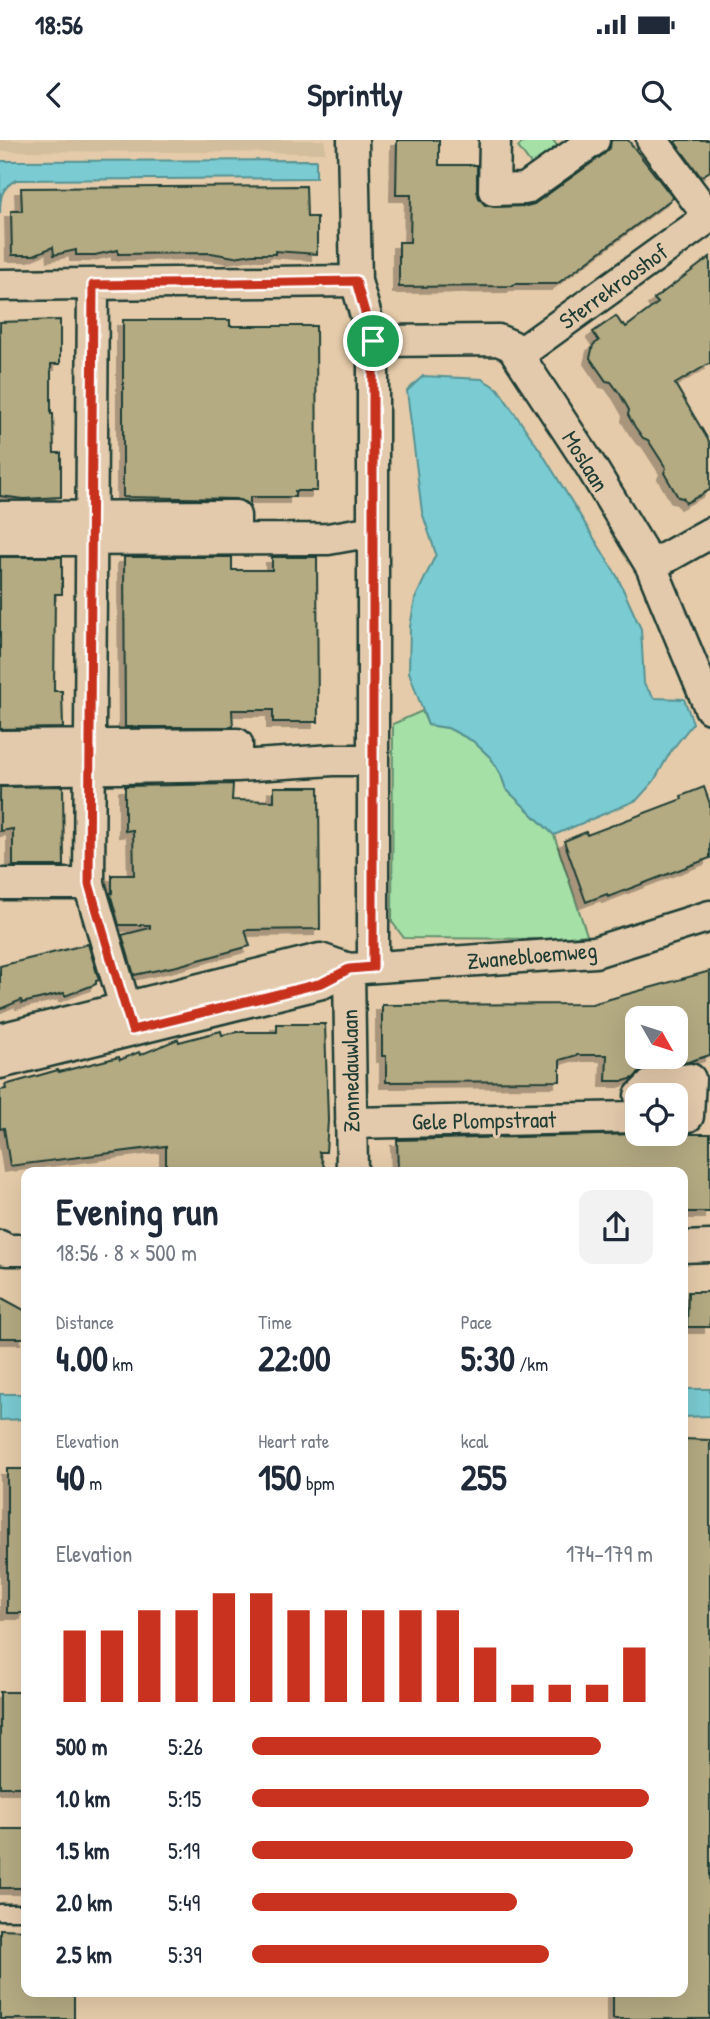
<!DOCTYPE html>
<meta charset="utf-8">
<style>
body{margin:0;font-family:"Patrick Hand",sans-serif;background:#f2f2f3;color:#1f2937;height:100vh;display:flex;flex-direction:column;font-size:26px;white-space:nowrap}
*{box-sizing:border-box;margin:0}
p{font-size:23px;color:#747a83}
.icon{flex:none;width:38px;height:38px;fill:none;stroke:currentColor;stroke-width:2;stroke-linecap:round;stroke-linejoin:round}
.map{position:relative;flex:1;overflow:hidden}
.details{position:absolute;left:21px;top:1027px;width:667px;height:830px;display:flex;flex-direction:column;background:#fff;border-radius:14px;box-shadow:0 7px 28px #0002}
.details>*{flex:none}
.needle{width:46px;rotate:129deg}
.buttons{position:absolute;left:625px;top:866px;display:grid;gap:14px}
.buttons a{display:grid;place-items:center;width:63px;height:63px;border-radius:14px;background:#fff;box-shadow:0 7px 28px #0002;font-size:35px}
.pin{position:absolute;display:grid;place-items:center;width:60px;height:60px;color:#fff;margin:-30px;border:4px solid #fff;border-radius:50%;box-shadow:0 2px 7px #0007}
.round{display:grid;place-items:center;flex:none;width:74px;height:74px;border-radius:14px;background:#f2f2f3}
.head{display:flex;align-items:center;justify-content:space-between;height:119px;padding:0 35px}
h1{font-size:38px;font-weight:700;line-height:52px}
.stats{display:grid;grid-template-columns:repeat(3,1fr);gap:10px;height:119px;padding:7px 35px}
.stats div{display:grid;align-content:center}
.stats b{font-size:35px;font-weight:700}
.stats small{font-size:19px;font-weight:400}
.stats p{font-size:19px}
.chart{height:196px;padding:14px 35px}
.chart p{display:flex;justify-content:space-between}
.chart svg{width:100%;height:126px;margin-top:7px;stroke:#c8321e;stroke-width:6}
ul{padding:0 35px;list-style:none;font-size:23px}
li{display:grid;grid-template-columns:112px 84px 1fr;align-items:center;height:52px}
li i{height:18px;border-radius:9px;background:#c8321e}
.status{display:flex;justify-content:space-between;align-items:center;height:49px;padding:0 35px;background:#fff;direction:ltr}
.status svg{height:19px;fill:currentColor}
header{display:flex;justify-content:space-between;align-items:center;height:91px;padding:0 35px;background:#fff;font-size:32px;font-weight:700}
.map>svg:first-child{display:block}
.built{fill:#d2be9c}
.green{fill:#a5e0a6;stroke:#628e6d;stroke-width:2}
.water{fill:#7acbd2;stroke:#569293;stroke-width:2}
.building{fill:#b4ab83;stroke:#1f3d34;stroke-width:2;fill-rule:evenodd;filter:url(#shadow)}
.lines{fill:none;stroke-linecap:round;stroke-linejoin:round}
.lane-casing{stroke:#1f3d34;stroke-width:19}
.street-casing{stroke:#1f3d34;stroke-width:35}
.lane{stroke:#e4caac;stroke-width:14}
.street{stroke:#e4caac;stroke-width:30}
.route-casing{stroke:#fff;stroke-width:14}
.route{stroke:#c8321e;stroke-width:9}
.labels{text-anchor:middle;dominant-baseline:central;stroke-width:6;stroke-linejoin:round;paint-order:stroke}
.street-label{font-size:23px;fill:#1f3d34;stroke:#e4caac}
</style>
<div class="status"><b>18:56</b><svg viewBox="0 0 49 12"><path d="M0 12V9h3v3zM5 12V6h3v6zM10 12V3h3v9zM15 12V0h3v12zM26 1h20v11H26zM47 4h2v5h-2z"/></svg></div>
<header><svg class="icon" aria-label="back" viewBox="0 0 24 24"><path d="M15 5l-7 7 7 7"/></svg>Sprintly<svg class="icon" aria-label="search" viewBox="0 0 24 24"><circle cx="10" cy="10" r="6"/><path d="M15 15l6 6"/></svg></header>
<div class="map">
<svg width="710" height="1879" viewBox="0 0 710 1879">
<defs>
<filter id="shadow"><feDropShadow dx="-6" dy="6" stdDeviation="0" flood-color="#0004"/></filter>
</defs>
<rect width="100%" height="100%" fill="#e5cba9"/>
<filter id="ink" filterUnits="userSpaceOnUse"><feTurbulence type="fractalNoise" baseFrequency=".0143" numOctaves="2"/><feDisplacementMap in="SourceGraphic" scale="14" xChannelSelector="R" yChannelSelector="G"/><feConvolveMatrix kernelMatrix="1 2 1 2 8 2 1 2 1" color-interpolation-filters="sRGB"/></filter>
<g filter="url(#ink)">
<path class="built" d="M0 0H325V13L0 11Z"/>
<path class="green" d="M525 0H553L558 7 533 27 518 7Z
M422 571 428 585 448 588 473 601 491 618 501 635 506 649 554 695 587 795 549 799 404 798 392 782 393 584Z"/>
<path class="water" d="M316 20V38L16 40C1 48 0 57 0 74V21Z
M423 236 482 239 498 249 542 313 617 436 641 489 644 544 654 558 684 559 693 583 671 611 654 641 637 660 554 695 506 649 501 635 491 618 473 601 448 588 428 585 409 532 410 487 415 459 436 414 422 372 407 251Z
M683 1249H710V1276L683 1277Z
M0 1254H26V1279L0 1280Z"/>
<path class="building" d="M397 0H439V25H477V50L479 58 485 65 495 67 526 66 534 64 604 14 610 8 611 0H628L673 58 557 144H515L513 146 399 147V102H410L411 55H396Z
M678 0H710V31L701 37 675 2Z
M306 46 307 77H317V114L275 111V114H253L234 117 211 113 118 114V110L95 115H76V110L54 115 53 107 34 115H12L11 71H22L21 48Z
M710 117V223L675 244 710 303V350L686 363 683 358 678 357 664 333 666 328 648 300 643 298 635 287 628 275 629 270 620 254 611 242 606 241 590 218 593 205 599 201 593 192 616 176 622 185 624 184 626 187 658 163 654 159Z
M60 180V224H51V274H53L54 313H61V357L24 359 0 356V182Z
M123 180H230V186H316L317 351H295V357H250V366L243 361 235 359 123 357Z
M0 417H62V454H55L54 551H62L63 588 0 589Z
M124 417H232V430H272V417H317L318 582H273V570H232L233 587H125Z
M233 644 232 660 274 661V647H319L320 789 245 790 250 806 177 826 134 835 122 795 150 788V785H119L110 753H112V735H134L133 690 125 691V646Z
M63 646 64 726H13V689L0 691V647Z
M704 647 710 664V718L608 757 607 754 586 762 564 701 586 692 587 695 682 659 681 656Z
M88 804 99 840 96 841V844L65 856 64 853 22 863 21 860 0 869V826Z
M710 831V915L688 922 650 927 640 931 634 938 624 941H606L607 915H577L560 920V941L386 942V916H382V865L592 864ZM637 878H676V917H637Z
M277 884H325L328 980 326 1012H319L326 1032H166V1006L10 1026 4 988 0 989V950L6 949 5 945 58 930 59 932 119 917 120 920 139 912 140 915 178 899 179 902 221 891 222 895 237 892H277Z
M639 994H710V1072H682V1032H398L397 1000Z
M688 1152H710V1187H687Z
M0 1157 26 1171V1198H0Z
M682 1299 710 1300V1879H613V1852H682Z
M7 1329H26V1473H7Z
M0 1552H26V1647H0Z
M0 1689H26V1748H0Z
M0 1789 26 1790V1852H74V1879H0Z"/>
<g class="lines">
<g class="lane-casing">
<path id="lane" d="M0 1772H26"/>
</g>
<g class="street-casing">
<path id="street" d="M353 0 356 141 373 201V827
M495 0 494 50 525 49 594 0
M0 145 356 141
M93 145 89 744 132 890
M373 201 498 200 512 206 590 325 651 426 710 568
M518 215 709 77 652 0
M0 377 235 376V399
M0 400 328 399 373 391
M651 426 710 393
M0 606 237 604V626
M0 630 237 626 333 620H372
M0 744H89
M349 829 352 1032
M0 899 320 819 349 829 595 812 710 776
M0 923 322 843 349 829
M640 956 652 944 690 939 688 976 676 977
M351 983 637 977
M0 1106 6 1110H26
M682 1107 710 1106"/>
</g>
<use href="#lane" class="lane"/>
<use href="#street" class="street"/>
</g>
</g>
<g class="lines" filter="url(#ink)">
<g class="route-casing">
<path id="route" d="M356 141 373 201V827L349 829 322 843 132 890 89 744 93 145Z"/>
</g>
<use href="#route" class="route"/>
</g>
<g class="labels">
<g class="street-label">
<text transform="translate(613 146) rotate(-36)">Sterrekrooshof</text>
<text transform="translate(586 321) rotate(58)">Moslaan</text>
<text transform="translate(532 815) rotate(-5)">Zwanebloemweg</text>
<text transform="translate(350 931) rotate(-91)">Zonnedauwlaan</text>
<text transform="translate(484 980) rotate(-1)">Gele Plompstraat</text>
</g>
</g>
</svg>
<div class="buttons">
<a><svg class="needle" viewBox="-14 -14 28 28"><path d="M0-13l5 13h-10z" fill="#e53935"/><path d="M0 13l5-13h-10z" fill="#747a83"/></svg></a>
<a><svg class="icon" aria-label="locate" viewBox="0 0 24 24"><circle cx="12" cy="12" r="6"/><path d="M12 2v4M12 18v4M2 12h4M18 12h4"/></svg></a>
</div>
<div class="pin" style="left:373px;top:201px;background:#1e9e55"><svg class="icon" aria-label="arrive" viewBox="0 0 24 24"><path d="M6 21V4h12l-3 4 3 4H6"/></svg></div>
<section class="details">
<div class="head"><div><h1>Evening run</h1><p>18:56 · 8 × 500 m</p></div><a class="round"><svg class="icon" aria-label="share" viewBox="0 0 24 24"><path d="M12 15V3M7 8l5-5 5 5M5 13v7h14v-7"/></svg></a></div>
<div class="stats">
<div><p>Distance</p><b>4.00<small> km</small></b></div>
<div><p>Time</p><b>22:00</b></div>
<div><p>Pace</p><b>5:30<small> /km</small></b></div>
</div>
<div class="stats">
<div><p>Elevation</p><b>40<small> m</small></b></div>
<div><p>Heart rate</p><b>150<small> bpm</small></b></div>
<div><p>kcal</p><b>255</b></div>
</div>
<div class="chart"><p><span>Elevation</span>174–179 m</p>
<svg viewBox="0 0 160 44" preserveAspectRatio="none"><path d="M5 44V19M15 44V19M25 44V12M35 44V12M45 44V6M55 44V6M65 44V12M75 44V12M85 44V12M95 44V12M105 44V12M115 44V25M125 44V38M135 44V38M145 44V38M155 44V25"/></svg>
</div>
<ul>
<li><b>500 m</b>5:26<i style="width:87%"></i></li>
<li><b>1.0 km</b>5:15<i style="width:99%"></i></li>
<li><b>1.5 km</b>5:19<i style="width:95%"></i></li>
<li><b>2.0 km</b>5:49<i style="width:66%"></i></li>
<li><b>2.5 km</b>5:39<i style="width:74%"></i></li>
</ul>
</section>
</div>
